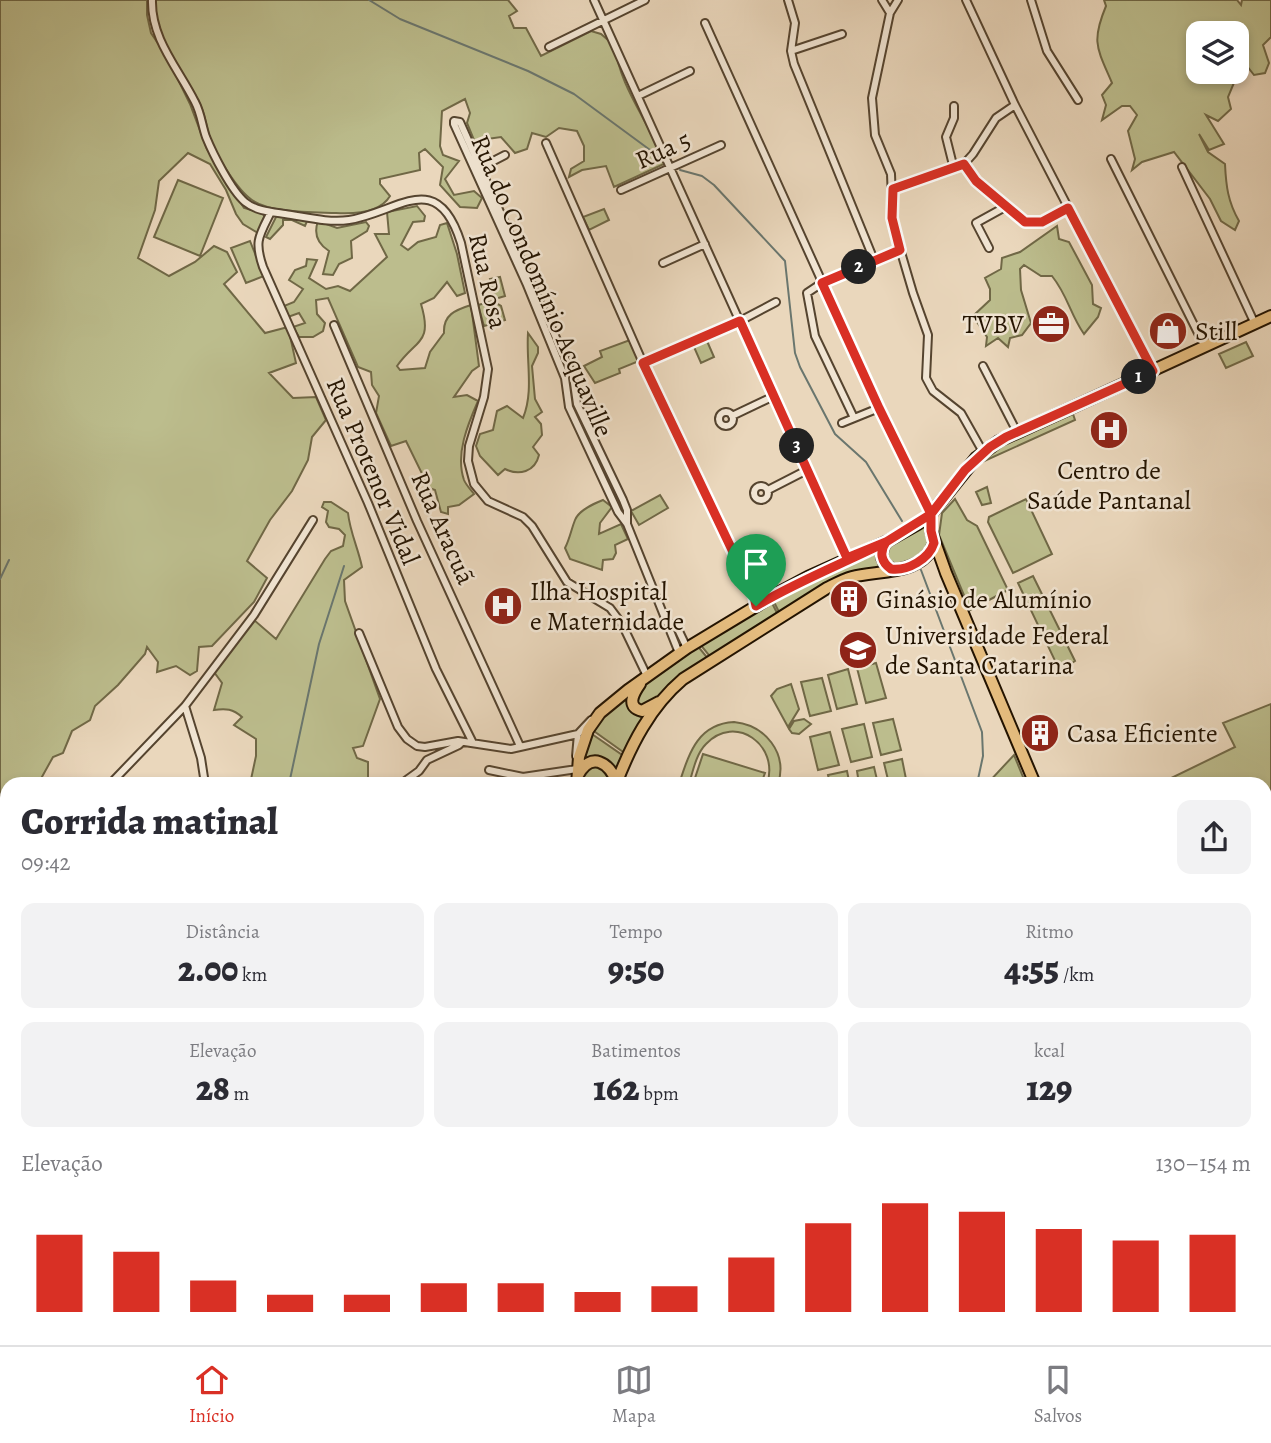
<!DOCTYPE html>
<html lang="pt">
<meta charset="utf-8">
<style>
body{margin:0;font-family:Alegreya,serif;background:#f2f2f3;color:#2b2b33;height:100vh;display:flex;flex-direction:column;font-size:26px;white-space:nowrap}
*{box-sizing:border-box;margin:0}
p{font-size:23px;color:#7c7c81}
.icon{flex:none;width:38px;height:38px;fill:none;stroke:currentColor;stroke-width:2;stroke-linecap:round;stroke-linejoin:round}
.map{position:relative;flex:1;overflow:hidden}
.sheet{position:absolute;left:0px;top:777px;width:1272px;height:569px;display:flex;flex-direction:column;background:#fff;border-radius:21px 21px 0 0;box-shadow:0 4px 10px #0003}
.sheet>*{flex:none}
.controls{position:absolute;left:1186px;top:21px;display:grid;gap:14px}
.controls a{display:grid;place-items:center;width:63px;height:63px;border-radius:14px;background:#fff;box-shadow:0 4px 10px #0003;font-size:35px}
.pin{position:absolute;display:grid;place-items:center;width:60px;height:60px;color:#fff;margin:-72px -30px;border-radius:50% 50% 50% 0;rotate:-45deg;box-shadow:0 0 7px #0007}
.pin .icon{rotate:45deg}
.km{position:absolute;width:35px;height:35px;margin:-18px;border-radius:50%;background:#222;color:#fff;font-size:19px;line-height:35px;text-align:center}
.round{display:grid;place-items:center;flex:none;width:74px;height:74px;border-radius:14px;background:#f2f2f3}
.overview{display:flex;align-items:center;justify-content:space-between;height:119px;padding:0 21px}
h1{font-size:38px;font-weight:800;line-height:52px}
.stats{display:grid;grid-template-columns:repeat(3,1fr);gap:10px;height:119px;padding:7px 21px}
.stats div{display:grid;align-content:center;border-radius:14px;background:#f2f2f3;text-align:center}
.stats b{font-size:35px;font-weight:800}
.stats small{font-size:19px;font-weight:400}
.stats p{font-size:19px}
.chart{height:196px;padding:14px 21px}
.chart p{display:flex;justify-content:space-between}
.chart svg{width:100%;height:126px;margin-top:7px;stroke:#d93025;stroke-width:6}
.menu{display:flex;justify-content:space-around;align-items:center;height:98px;border-top:2px solid #e1e1e2;background:#fff;font-size:19px;color:#7c7c81}
.menu a{display:grid;justify-items:center;gap:4px}
.menu .on{color:#d93025}
.map>svg:first-child{display:block}
.green{fill:#bcbd8d;stroke:#706846;stroke-width:2;fill-rule:evenodd}
.lines{fill:none;stroke-linecap:round;stroke-linejoin:round}
.stream{stroke:#6a766e;stroke-width:2}
.minor-casing{stroke:#55442f;stroke-width:10}
.secondary-casing{stroke:#231300;stroke-width:13}
.primary-casing{stroke:#231300;stroke-width:14}
.minor{stroke:#f1e5d3;stroke-width:6}
.secondary{stroke:#f1e5d3;stroke-width:10}
.primary{stroke:#e5bc7e;stroke-width:10}
.route-casing{stroke:#fff;stroke-width:14}
.route{stroke:#d93025;stroke-width:9}
.labels{text-anchor:middle;dominant-baseline:central;stroke-width:5;stroke-linejoin:round;paint-order:stroke}
.street-label{font-size:26px;fill:#231300;stroke:#f1e5d3}
.poi-label{font-size:26px;fill:#231300;stroke:#f1e5d3;text-anchor:start}
</style>
<div class="map">
<svg width="1271" height="1345" viewBox="0 0 1271 1345">
<rect width="100%" height="100%" fill="#ead7bc"/>
<filter id="stains"><feTurbulence type="fractalNoise" baseFrequency=".00286" numOctaves="4"/><feColorMatrix values="0 0 0 0 .2 0 0 0 0 .09 0 0 0 0 .02 0 0 0 .5 -.17"/></filter>
<radialGradient id="worn" r=".72"><stop offset=".6" stop-color="#630" stop-opacity="0"/><stop offset="1" stop-color="#630" stop-opacity=".3"/></radialGradient>
<path class="green" d="M0 0H147V15L151 33 166 55 190 104 207 149 244 208 262 213 265 217 258 233 243 224 236 214 226 190 210 164 188 153 159 181 155 210 138 258 169 276 195 262 214 246 227 252 237 272 224 284 265 333 288 327 296 363 269 373 293 398 316 397 326 420 312 437 308 460 292 491 270 520 247 561 267 578 254 602 212 646 199 647 197 671 190 675 176 666 157 672 158 662 147 647 145 654 118 685 95 706 90 720 72 731 63 753 53 757 38 784H7V860L0 849Z
M155 0H508L517 11 509 16 514 28H526L541 56 591 31 601 34 615 46C620 90 651 123 664 164L614 187 606 166 582 170 569 177 571 169 584 161V146L577 131 559 128 546 137 532 133 527 149 515 153 501 137 487 139 476 145 467 123 470 113 465 99 442 111 440 146 443 155 459 161 445 179 454 195 474 191 482 198 477 208 460 207 440 185 443 167 425 149 419 153 420 170 380 179V184L390 196C380 213 354 214 336 213 314 212 270 213 252 200 237 190 216 155 210 138 206 126 205 113 199 102 182 68 155 40 155 0Z
M1104 0H1237L1241 5 1242 0H1271V37L1263 45 1269 63 1265 73 1254 75 1243 61 1228 97 1231 109 1218 121 1206 115 1224 144 1209 150 1199 134 1208 152 1225 164C1226 186 1228 202 1239 221L1235 230 1221 221 1210 199 1174 152 1142 162 1132 170 1135 159 1128 131 1137 115 1130 106H1122L1102 120 1106 105 1102 95 1112 83C1097 48 1091 42 1106 6ZM1237 33V72H1199V33Z
M178 180 223 198 200 256 154 237Z
M417 206 425 216 424 221 413 222 401 245 408 250 418 242 436 237 440 225 447 223 457 254 465 293 457 296 447 282 434 298 421 304C433 344 416 339 397 366L400 370 425 368 430 352 444 333C443 315 455 310 471 305L479 366 472 371 454 397 467 395 478 401C468 424 455 454 464 480 466 485 471 490 474 494L459 505 448 507V514L441 512 435 490 429 488 406 441 391 446 376 413 379 396 372 385 371 372 358 367 328 298 316 300 317 314 325 323 323 331 313 337H299L293 327 305 323 299 313 288 317 284 306 294 302 303 289 289 280 295 270 306 266 307 259 317 260 309 278 326 289 338 286 350 291 387 257 375 234H389L387 212Z
M604 209 609 220 589 230 583 217Z
M277 215 308 219 305 226 292 220H283V225L270 239 266 237Z
M318 221 337 228 366 222 369 226 367 231 351 241 352 258 339 264 333 275 323 274 329 251C318 244 313 235 318 221Z
M1057 226 1059 239 1069 242 1092 285 1093 304 1101 308 1098 317 1084 334C1070 314 1068 296 1052 276H1041L1024 265 1020 269 1021 290 1031 323 1022 335 1010 338 1008 347 998 338 986 346 987 337 973 316 990 300V289L985 278 1001 269 1002 258 1020 252Z
M250 241 264 276 246 283 231 248Z
M500 277 505 296 495 299 490 279Z
M493 301 501 306 505 320 484 326 478 305Z
M528 333 538 347V353L532 366 535 399 542 412 535 417 541 424 542 435 533 447 539 455C535 472 519 476 505 469L498 475 480 456 476 446 480 434 493 430 497 411 507 406 523 418C534 391 526 362 528 333Z
M630 340 639 361 619 369 620 373 595 383 584 366 602 357 600 351Z
M707 341 714 357 701 363 694 347Z
M1246 342 1253 356 1226 368 1219 354Z
M1073 414 1075 420 982 462 1006 443Z
M987 487 991 503 982 505 976 492Z
M660 495 668 508 639 525 631 511Z
M955 499 967 520 977 526 1008 590 970 610 939 535 942 513Z
M1026 499 1052 554 1013 573 988 522 989 517Z
M603 500 612 507 600 523 599 534 621 524 628 539 615 545 616 553 613 559 603 560 602 570 570 559 565 548C570 538 571 530 575 520 579 510 593 504 603 500Z
M324 502H331L348 513C350 532 358 548 362 567L344 580 345 601 380 699 363 746 353 748 357 758 368 762V784H250L256 756V739L234 725 242 717C233 709 226 708 214 710L222 683 214 672 254 620 276 639 325 559 331 551 343 546 345 535 339 529 329 527 326 522 328 511 322 507Z
M920 525 928 530 933 542 922 558 890 567 884 548Z
M881 547 889 569 855 574 781 616 772 598Z
M1033 576 1075 661 1066 667 1057 665 1018 583Z
M770 599 779 617 712 659 699 643Z
M696 644 710 661 652 703 637 707 634 698 639 689Z
M876 663 886 698 866 703 857 668Z
M848 669 857 704 837 709 828 675Z
M822 678 831 711 810 716 801 682Z
M791 684 799 709 788 727 771 696 777 689Z
M631 691 629 702 653 708 626 754 591 729 596 721Z
M1271 704V856L1265 859V784H1159L1235 747 1223 723Z
M804 719 811 724 799 734 792 733 789 729 794 721Z
M893 719 901 750 881 755 873 723Z
M734 722C765 725 788 753 778 784H767C780 745 735 713 706 744 696 754 693 771 689 784H679C689 754 697 724 734 722Z
M864 724 872 757 851 762 842 729Z
M589 732 625 757 617 778 609 765 579 768Z
M830 732 839 765 818 770 810 737Z
M703 754 765 773 761 784H693Z
M1014 755 1026 784H987Z
M902 759 907 784H889L884 763Z
M590 764 604 766 613 784H579L584 769Z
M874 767 878 784H859L857 771Z
M847 771 849 781H852L853 784H830L828 775Z
M7 870V953L6 954 0 947V916Z
M1265 938 1271 947V994L1265 999Z
M1271 1176V1229L1265 1227V1180Z
M229 1339H270V1345H229Z
M628 1339H699L697 1345H632Z
M756 1339H807L805 1345H770Z
M911 1339H1029L1039 1342 1038 1345H916L913 1344Z"/>
<g class="lines">
<path class="stream" d="M369 0 400 19 528 71 574 94 665 161
M680 170 702 176 714 185 785 261 795 353 800 367 835 434 866 462 902 521
M921 570 982 732 983 756 977 784
M0 579 9 560
M289 784 319 644 344 566
M1265 1272 1271 1268
M945 1339 946 1345
M947 1339 969 1345
M590 1345 596 1339
M1141 1345 1160 1339"/>
<g class="minor-casing">
<path id="minor" d="M152 0C151 39 178 68 195 102 201 113 202 126 206 137 213 154 231 190 245 202 256 211 271 212 285 214 306 217 328 223 349 220 399 212 437 167 461 243L488 369 484 397 469 446 468 461 474 484 488 501 523 517 532 526 567 582 610 608 622 624 647 676
M594 0 847 558
M788 0 795 23 791 51 794 64 874 260
M882 0 890 13
M898 0 890 13 872 98 875 135 891 174 893 225 913 293 928 335 926 378 933 391 961 413 983 452
M966 0 1015 105 1153 371
M1031 0 1047 51 1078 100
M705 23 879 408 931 514
M549 47 645 0
M791 51 842 34
M638 96 690 71
M954 106V118L946 137 954 169
M546 143 643 363 754 596 756 606
M1111 159 1205 347
M964 164 976 181 1025 222H1042L1068 208
M1182 167 1255 324
M476 170 505 155
M893 189 964 164 973 154 996 118 1015 105
M621 190 721 145
M271 212C259 236 254 241 263 267L368 503 436 669 473 743
M989 248 976 223 1005 207
M663 263 705 244
M334 325 417 521 520 746
M643 363 740 321 776 302
M983 366 1017 432
M719 419a7 7 0 1 1 14 0a7 7 0 1 1-14 0Z
M732 416 774 396
M854 418 815 336 807 293 822 283 900 250
M842 423 879 408
M754 493a7 7 0 1 1 14 0a7 7 0 1 1-14 0Z
M768 490 807 470
M627 524V510L623 500 577 404 573 376 460 122 454 121V124L527 285 565 378 569 407 618 512 627 524 679 653
M669 624 676 625 687 648
M359 633 398 727 407 739 417 746 425 747 458 741 511 749 578 734
M185 706 201 758 205 784
M576 756 578 734 591 720
M489 770 523 777 577 769V767
M114 780 185 706 254 615 313 520
M401 784 419 771 427 760 459 745 462 742
M0 1212 7 1197
M1265 1246 1271 1248
M22 1345 25 1339
M818 1345 820 1339"/>
</g>
<g class="secondary-casing">
<path id="secondary" d="M0 1113 7 1112
M617 1339 623 1345"/>
</g>
<g class="primary-casing">
<path id="primary" d="M931 514V531L946 573 1035 784
M886 542C878 554 882 565 894 570
M640 684C633 694 626 707 642 711L659 702
M578 775C591 751 609 762 617 783
M577 784 579 757 588 730 600 713 628 690 687 648 778 593 808 577 886 542 918 524 931 514 976 458 999 441 1271 316
M616 784C631 745 650 707 683 679L827 588C835 584 844 579 852 577 879 570 924 575 934 543
M1265 903 1271 905
M355 1345 358 1339
M376 1345 379 1339"/>
</g>
<use href="#minor" class="minor"/>
<use href="#secondary" class="secondary"/>
<use href="#primary" class="primary"/>
</g>
<g class="lines">
<g class="route-casing">
<path id="route" d="M756 606C798 581 842 564 886 542 879 552 881 562 891 569 908 571 929 559 934 543L931 531V514L965 470 990 447 1006 437 1153 371 1068 208 1042 222H1025L976 181 964 164 893 189 892 218 900 250 822 283 879 408 931 514 886 542 847 558 740 321 643 363 754 596 756 606"/>
</g>
<use href="#route" class="route"/>
</g>
<defs>
<g id="office-disc" transform="scale(2.0125)"><circle r="9.5" fill="#8f2418" stroke="#f1e5d3"/><path d="M-6-3h4V-5.5h4V-3h4V5H-6ZM-1-4.5V-3h2v-1.5ZM-6 0V1H6V0Z" fill="#fff"/></g>
<g id="shop-disc" transform="scale(2.0125)"><circle r="9.5" fill="#8f2418" stroke="#f1e5d3"/><path d="M-5-2.5h2.3a2.7 3.5 0 0 1 5.4 0H5L5.5 6h-11ZM-1.5-2.5h3a1.5 2.3 0 0 0-3 0Z" fill="#fff"/></g>
<g id="hospital-disc" transform="scale(2.0125)"><circle r="9.5" fill="#8f2418" stroke="#f1e5d3"/><path d="M-5-5h3v3.5h4V-5h3V5h-3V1.5h-4V5h-3Z" fill="#fff"/></g>
<g id="building-disc" transform="scale(2.0125)"><circle r="9.5" fill="#8f2418" stroke="#f1e5d3"/><path d="M-4-6H4V6H1V3H-1V6H-4ZM-2.5-4.3h1.7v1.8h-1.7ZM.8-4.3h1.7v1.8H.8ZM-2.5-1h1.7V.8h-1.7ZM.8-1h1.7V.8H.8Z" fill="#fff"/></g>
<g id="university-disc" transform="scale(2.0125)"><circle r="9.5" fill="#8f2418" stroke="#f1e5d3"/><path d="M0-5L7-2L0 1L-7-2ZM-4 1L0 2.5L4 1V4Q0 6-4 4Z" fill="#fff"/></g>
</defs>
<g fill-rule="evenodd">
<use href="#office-disc" x="1051" y="324"/>
<use href="#shop-disc" x="1168" y="331"/>
<use href="#hospital-disc" x="1109" y="430"/>
<use href="#building-disc" x="849" y="599"/>
<use href="#hospital-disc" x="503" y="606"/>
<use href="#university-disc" x="858" y="650"/>
<use href="#building-disc" x="1040" y="733"/>
</g>
<g class="labels">
<g class="street-label">
<text transform="translate(663 150) rotate(-24)">Rua 5</text>
<text transform="translate(488 281) rotate(77)">Rua Rosa</text>
<text transform="translate(542 286) rotate(67)">Rua do Condomínio Acquaville</text>
<text transform="translate(373 471) rotate(67)">Rua Protenor Vidal</text>
<text transform="translate(443 528) rotate(66)">Rua Aracuã</text>
</g>
<g class="poi-label">
<text x="1024" y="324" text-anchor="end">TVBV</text>
<text x="1195" y="331">Still</text>
<text x="1109" y="470" text-anchor="middle">Centro de<tspan x="1109" dy="30">Saúde Pantanal</tspan></text>
<text x="530" y="591">Ilha Hospital<tspan x="530" dy="30">e Maternidade</tspan></text>
<text x="876" y="599">Ginásio de Alumínio</text>
<text x="885" y="635">Universidade Federal<tspan x="885" dy="30">de Santa Catarina</tspan></text>
<text x="1067" y="733">Casa Eficiente</text>
</g>
</g>
<rect width="100%" height="100%" filter="url(#stains)"/>
<rect width="100%" height="100%" fill="url(#worn)"/>
</svg>
<div class="controls">
<a><svg class="icon" aria-label="layers" viewBox="0 0 24 24"><path d="M12 4l9 5-9 5-9-5zM3 14l9 5 9-5"/></svg></a>
</div>
<div class="pin" style="left:756px;top:606px;background:#1e9e55"><svg class="icon" aria-label="arrive" viewBox="0 0 24 24"><path d="M6 21V4h12l-3 4 3 4H6"/></svg></div>
<b class="km" style="left:1139px;top:377px">1</b>
<b class="km" style="left:859px;top:267px">2</b>
<b class="km" style="left:797px;top:446px">3</b>
<section class="sheet">
<div class="overview"><div><h1>Corrida matinal</h1><p>09:42</p></div><a class="round"><svg class="icon" aria-label="share" viewBox="0 0 24 24"><path d="M12 15V3M7 8l5-5 5 5M5 13v7h14v-7"/></svg></a></div>
<div class="stats">
<div><p>Distância</p><b>2.00<small> km</small></b></div>
<div><p>Tempo</p><b>9:50</b></div>
<div><p>Ritmo</p><b>4:55<small> /km</small></b></div>
</div>
<div class="stats">
<div><p>Elevação</p><b>28<small> m</small></b></div>
<div><p>Batimentos</p><b>162<small> bpm</small></b></div>
<div><p>kcal</p><b>129</b></div>
</div>
<div class="chart"><p><span>Elevação</span>130–154 m</p>
<svg viewBox="0 0 160 44" preserveAspectRatio="none"><path d="M5 44V17M15 44V23M25 44V33M35 44V38M45 44V38M55 44V34M65 44V34M75 44V37M85 44V35M95 44V25M105 44V13M115 44V6M125 44V9M135 44V15M145 44V19M155 44V17"/></svg>
</div>
</section>
</div>
<nav class="menu">
<a class="on"><svg class="icon" aria-label="home" viewBox="0 0 24 24"><path d="M3 11l9-7 9 7M6 9v11h12V9"/></svg>Início</a>
<a><svg class="icon" aria-label="map" viewBox="0 0 24 24"><path d="M3 6l6-2 6 2 6-2v14l-6 2-6-2-6 2zM9 4v14M15 6v14"/></svg>Mapa</a>
<a><svg class="icon" aria-label="saved" viewBox="0 0 24 24"><path d="M7 4h10v16l-5-4-5 4z"/></svg>Salvos</a>
</nav>
